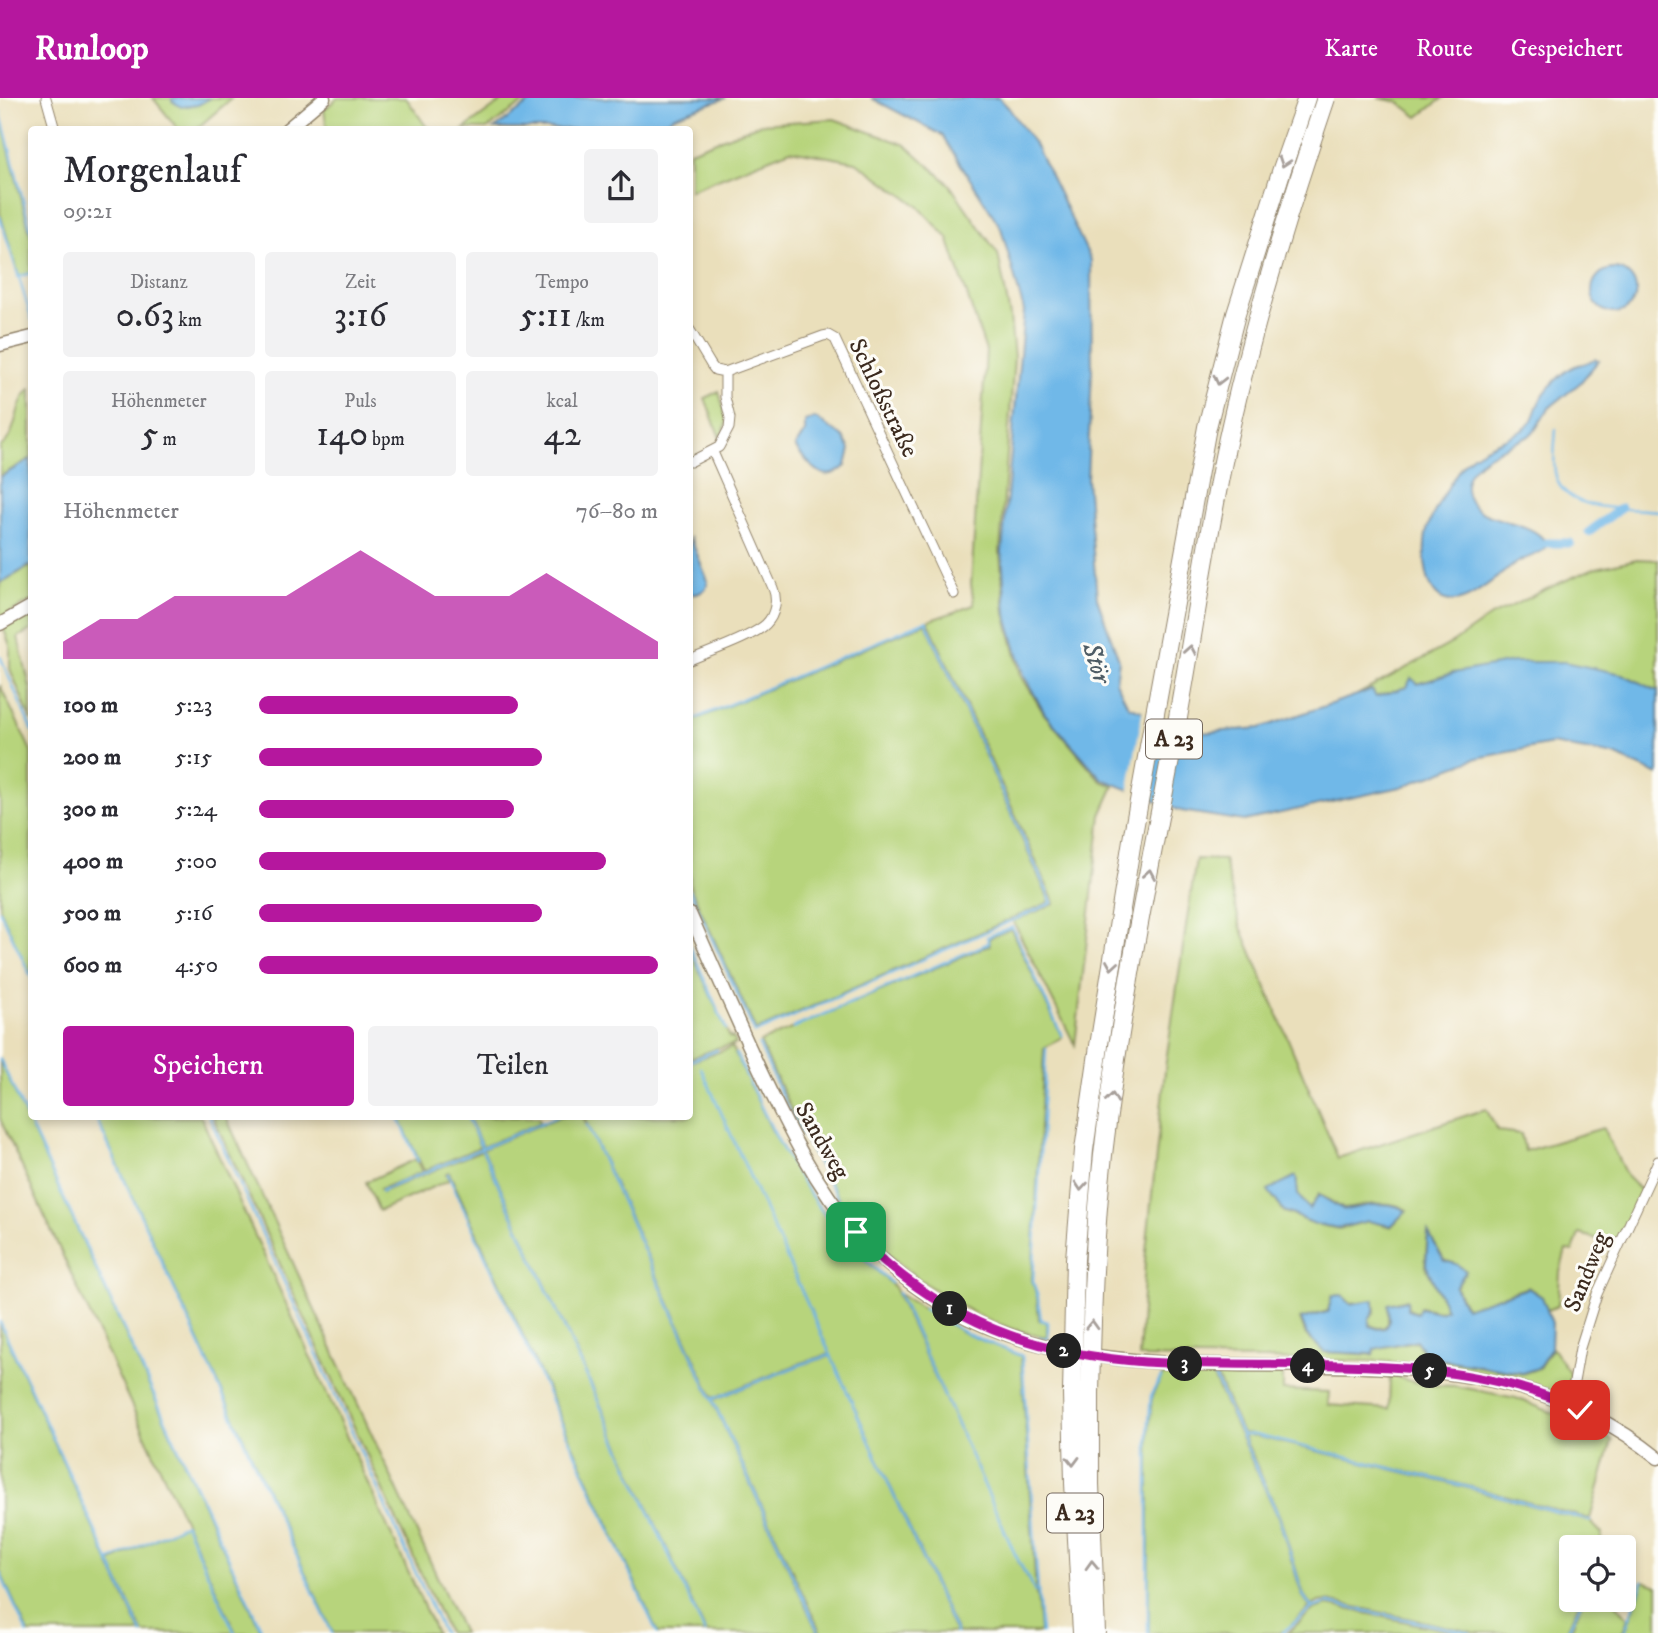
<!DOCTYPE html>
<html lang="de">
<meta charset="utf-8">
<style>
body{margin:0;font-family:"IM FELL DW Pica",serif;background:#f2f2f3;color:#2b2b33;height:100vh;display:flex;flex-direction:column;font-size:26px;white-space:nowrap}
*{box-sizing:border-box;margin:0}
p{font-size:23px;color:#7c7c81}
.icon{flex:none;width:38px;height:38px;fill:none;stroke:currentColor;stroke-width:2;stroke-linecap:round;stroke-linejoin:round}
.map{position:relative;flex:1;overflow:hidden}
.details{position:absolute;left:28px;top:28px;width:665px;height:994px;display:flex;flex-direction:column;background:#fff;border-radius:7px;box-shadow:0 4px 10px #0003}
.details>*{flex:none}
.tools{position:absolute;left:1559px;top:1437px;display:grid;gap:14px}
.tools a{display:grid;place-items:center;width:77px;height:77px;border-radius:7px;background:#fff;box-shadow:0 4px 10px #0003;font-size:35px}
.pin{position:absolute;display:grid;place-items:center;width:60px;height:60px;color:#fff;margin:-30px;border-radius:14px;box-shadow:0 4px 10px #0006}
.km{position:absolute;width:35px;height:35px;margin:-18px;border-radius:50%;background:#222;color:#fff;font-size:19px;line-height:35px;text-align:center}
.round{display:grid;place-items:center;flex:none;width:74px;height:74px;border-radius:7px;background:#f2f2f3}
.overview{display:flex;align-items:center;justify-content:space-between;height:119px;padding:0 35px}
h1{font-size:38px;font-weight:600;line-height:52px}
.figures{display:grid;grid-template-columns:repeat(3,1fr);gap:10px;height:119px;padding:7px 35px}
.figures div{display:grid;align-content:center;border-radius:7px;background:#f2f2f3;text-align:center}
.figures b{font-size:35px;font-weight:600}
.figures small{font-size:19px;font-weight:400}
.figures p{font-size:19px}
.chart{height:196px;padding:14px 35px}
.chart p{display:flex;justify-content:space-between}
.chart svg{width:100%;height:126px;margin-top:7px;fill:#b5179e;opacity:.7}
.cta{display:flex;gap:14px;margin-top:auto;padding:14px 35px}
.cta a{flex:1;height:80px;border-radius:7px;background:#b5179e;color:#fff;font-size:28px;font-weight:600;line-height:80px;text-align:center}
.cta a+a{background:#f2f2f3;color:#2b2b33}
ul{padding:0 35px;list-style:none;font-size:23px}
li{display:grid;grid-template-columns:112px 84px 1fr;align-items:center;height:52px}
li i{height:18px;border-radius:9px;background:#b5179e}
header{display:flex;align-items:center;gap:42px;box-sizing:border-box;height:98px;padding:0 35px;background:#b5179e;color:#fff}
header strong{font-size:33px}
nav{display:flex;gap:38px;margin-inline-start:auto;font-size:24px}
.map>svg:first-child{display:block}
.green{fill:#b7d47b;stroke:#797f4c;stroke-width:2;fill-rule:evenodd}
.water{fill:#70b8e8;stroke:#567183;stroke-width:2}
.pier{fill:#eadfbb}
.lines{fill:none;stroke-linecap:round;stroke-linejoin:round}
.stream{stroke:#70b8e8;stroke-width:2.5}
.canal{stroke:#70b8e8;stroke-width:9}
.minor-casing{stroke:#92846c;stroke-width:11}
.tertiary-casing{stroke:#92846c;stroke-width:15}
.secondary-casing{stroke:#92846c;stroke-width:15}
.motorway-casing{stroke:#92846c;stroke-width:20}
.minor{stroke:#fff;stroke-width:9}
.tertiary{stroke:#fff;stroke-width:12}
.secondary{stroke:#fff;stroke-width:12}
.motorway{stroke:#fff;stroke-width:18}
.motorway-bridge-casing{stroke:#92846c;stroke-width:20;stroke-linecap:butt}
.motorway-bridge{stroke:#fff;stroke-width:18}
.oneway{stroke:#a79f9a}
.route-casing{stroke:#fff;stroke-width:14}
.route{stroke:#b5179e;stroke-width:9}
.labels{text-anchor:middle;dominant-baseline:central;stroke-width:6;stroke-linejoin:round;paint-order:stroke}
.shield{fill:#fdfcf7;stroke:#75695f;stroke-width:2}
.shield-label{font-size:23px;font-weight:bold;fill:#3b2a1e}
.street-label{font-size:24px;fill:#3b2a1e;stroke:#fdfcf7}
.water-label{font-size:26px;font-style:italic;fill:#4e5c65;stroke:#fdfcf7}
</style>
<header>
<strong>Runloop</strong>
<nav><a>Karte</a><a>Route</a><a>Gespeichert</a></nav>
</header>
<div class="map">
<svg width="1658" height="1535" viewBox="0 0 1658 1535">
<rect width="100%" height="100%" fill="#fdfcf7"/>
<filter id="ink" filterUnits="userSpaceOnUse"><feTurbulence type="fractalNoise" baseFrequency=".0143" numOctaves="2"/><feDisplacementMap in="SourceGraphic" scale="14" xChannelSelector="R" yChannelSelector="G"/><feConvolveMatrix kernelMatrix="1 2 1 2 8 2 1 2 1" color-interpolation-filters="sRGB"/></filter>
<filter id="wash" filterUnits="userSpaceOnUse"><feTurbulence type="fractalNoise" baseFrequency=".00686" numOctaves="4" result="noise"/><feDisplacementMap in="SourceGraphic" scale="28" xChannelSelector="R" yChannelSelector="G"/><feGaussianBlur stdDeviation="1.57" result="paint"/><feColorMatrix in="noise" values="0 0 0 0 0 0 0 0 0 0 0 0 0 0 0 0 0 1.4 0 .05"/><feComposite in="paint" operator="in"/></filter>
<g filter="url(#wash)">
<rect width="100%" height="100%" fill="#eadfbb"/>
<path class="green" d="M153 0H232L195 32 178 31Z
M337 0H406L428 31H327L324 12Z
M506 0H530L487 31H464Z
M1378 0H1443L1418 19 1398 4Z
M0 16 31 139V175L19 178 0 115Z
M834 21 906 47 949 86 998 156 1010 218 1014 260 1000 454 1005 515 1021 577 1044 616 1101 683 1114 688 1101 717 1075 947 1013 823 1055 806 928 523 974 507 971 486 986 253 948 140 917 107 856 64 790 52 690 92V53L760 26Z
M31 290V360L0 378V349C19 337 13 305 31 290Z
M719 293 727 324 720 340 705 300Z
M1637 461 1658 462V593L1622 576 1453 575 1417 586 1411 585 1407 589 1375 599 1372 592 1357 597 1452 545 1491 518 1555 487 1592 471Z
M31 468V503L0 520V485Z
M31 513V532L18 539 31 593V622L10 571V548L3 529Z
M926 525 1050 804 756 933 690 789V624Z
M0 587 31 653V879L0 811Z
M1196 761 1224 762 1240 827 1338 1060 1486 1011 1498 1033 1521 1036 1525 1053 1603 1030 1627 1079 1641 1093 1617 1146 1579 1136 1573 1153 1566 1152 1560 1174 1558 1208 1547 1212 1542 1199 1528 1189 1466 1210 1456 1189 1466 1173 1456 1166 1444 1162 1428 1134 1425 1167 1446 1210 1439 1213 1420 1209 1418 1215 1408 1211 1407 1201 1388 1206V1223L1385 1229 1378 1230 1370 1227 1369 1221 1375 1213 1374 1202 1350 1205 1342 1197H1332L1328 1213 1300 1221 1306 1237 1324 1254 1373 1257 1374 1251 1416 1243 1428 1260 1522 1276 1539 1270 1552 1250 1571 1277 1568 1292 1559 1297 1509 1281 1444 1268 1377 1263 1139 1259 1145 1163 1166 963ZM1296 1078 1298 1096 1309 1111 1319 1096 1344 1111C1365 1108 1389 1100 1407 1112L1391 1129 1368 1123 1339 1131 1315 1126 1284 1114 1268 1092Z
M1011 831 1062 939 1044 950 1032 1182 1037 1199 1039 1222 1047 1224V1239C971 1227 891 1169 845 1109 834 1094 824 1076 815 1059 795 1021 777 983 760 944L990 847 989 840Z
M690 852 730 940 733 939 736 946 717 950 690 961Z
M732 949 771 1031 808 1093 843 1140 894 1189 1009 1442 899 1196 966 1236 1021 1258 1036 1495 1018 1463 1037 1498 1040 1535H957L718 1008 830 1256 801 1265 713 1300 584 1019 690 1018V964Z
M0 962 262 1535H236L0 1021Z
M561 1018 583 1019 818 1535H706L483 1051Z
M96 1019H201L436 1535H333Z
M213 1019H226L463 1535H448Z
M399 1019H467L480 1049 424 1073Z
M469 1019H538L541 1024 482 1049Z
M482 1052 705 1535H658L449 1074 446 1075 449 1082 379 1113 366 1084 416 1061 422 1074 380 1091 382 1094Z
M0 1226 141 1535H28L0 1473Z
M831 1258 955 1535H821L713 1302 801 1267Z
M1283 1275V1292L1329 1294 1328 1307 1389 1311 1390 1277 1424 1287 1455 1288 1516 1300 1568 1321 1612 1342 1590 1421 1472 1389 1255 1337 1242 1336 1216 1277Z
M1163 1277H1212L1278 1419 1302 1497 1310 1509 1286 1532 1279 1535H1149V1336L1152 1298Z
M1243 1337 1255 1338 1472 1391 1591 1424 1602 1436 1599 1449H1572V1502H1580L1566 1535H1477L1328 1503 1319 1504 1312 1508 1304 1497 1280 1419Z
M185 1426 235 1535H143L110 1464Z
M1644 1483 1658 1488V1535H1625Z
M1583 1502H1613L1628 1520 1622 1535H1570Z
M1328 1507 1458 1535H1287L1314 1511Z"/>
<path class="water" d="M172 0H209V1L198 7 181 9 172 3Z
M536 0H726L675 18 653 31H494Z
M871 0H999L1008 9 1037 50 1091 162 1092 273 1087 381 1097 500 1119 562 1116 584 1128 608 1200 635 1260 630 1372 592 1376 599 1407 589 1411 580 1418 586 1453 575 1513 564H1564L1622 576 1658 593V677L1614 657 1552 646 1477 660 1401 689 1244 723 1181 713 1102 681 1045 616 1024 577 1006 515 1002 454 1024 213 1001 130 942 37Z
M1592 193a22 22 0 1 1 44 0a22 22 0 1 1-44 0Z
M1595 261 1599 262 1580 285 1549 310 1535 332 1529 338C1508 349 1464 362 1466 391 1469 429 1531 417 1546 445L1544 452C1536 457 1528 459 1520 463 1502 473 1472 504 1452 503 1423 503 1422 452 1427 432 1432 415 1450 385 1460 370 1474 350 1503 344 1523 332 1535 324 1534 312 1541 301 1547 290 1563 273 1575 268 1582 266 1588 265 1595 261Z
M815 320 843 339 850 351 846 368C828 383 820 377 806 362 801 357 798 354 795 348L805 334V323Z
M31 361V467L0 485V379Z
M690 439 708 483C707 493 699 497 690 496Z
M1296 1078 1298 1097 1309 1111 1319 1097 1344 1112C1364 1109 1388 1100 1406 1113L1391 1128 1368 1123 1339 1130 1315 1126 1284 1113 1268 1092Z
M1428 1134 1444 1163 1456 1166 1466 1173 1455 1189 1465 1210 1528 1190 1542 1199 1552 1225 1551 1250 1538 1270 1522 1275 1428 1259 1416 1242 1374 1251 1373 1256 1324 1254 1307 1237 1301 1221 1328 1214 1332 1198 1342 1197 1350 1206 1374 1202V1213L1369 1221 1370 1228 1378 1231 1385 1230 1389 1223 1388 1206 1407 1202V1212L1417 1215 1420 1210 1439 1214 1446 1211 1426 1167Z"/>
<path class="pier" d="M1143 610 1162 617 1147 703 1128 696Z"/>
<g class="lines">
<path class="stream" d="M0 13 32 136
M0 119 32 222
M18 179 32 175
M1556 331C1555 344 1553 361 1555 374 1562 417 1626 409 1658 413
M0 558 32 633
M690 623 926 523 1052 805 755 935 690 793
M0 813 32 881
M690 848 726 931
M793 930 989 845 987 839 1012 829 1062 938
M759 947 786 1008 841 1106
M736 956C766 1020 796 1087 844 1140 859 1156 875 1170 891 1185
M0 961 263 1535
M690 963 717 952
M701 970 956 1535
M95 1018 332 1535
M209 1018 443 1535
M398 1018 418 1063
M467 1018 705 1535
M587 1027 819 1535
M448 1076 657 1535
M381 1093 558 1018
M845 1111 869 1137
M898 1195 1015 1456 1035 1494
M941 1197 953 1205
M924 1211 967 1236 1022 1258 1041 1535
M0 1224 109 1463
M1040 1240 1048 1241V1224L1041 1222 1038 1200 1033 1183 1046 951
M1214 1278 1279 1419 1303 1497 1312 1510
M713 1301 802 1266 831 1257
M1241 1337H1255L1472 1390 1590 1423
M0 1475 27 1535
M142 1535 109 1463 185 1426 235 1535
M1148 1535V1335L1151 1297 1161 1280
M1282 1535 1312 1510 1328 1505 1470 1535
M1567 1535 1582 1502
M1624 1535 1643 1483"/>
<path class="canal" d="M1589 434 1621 410
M1546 445H1570"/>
</g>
</g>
<g filter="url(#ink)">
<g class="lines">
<g class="minor-casing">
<path id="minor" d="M46 0 55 32
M690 232 711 267 715 272 725 274 823 238 828 237 835 241 954 496
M690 364 719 349 729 330 730 320 725 299V274
M690 562C708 554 753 539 766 526 775 517 778 502 773 490L713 354
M1570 1307 1580 1250 1597 1196 1658 1063"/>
</g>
<g class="tertiary-casing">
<path id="tertiary" d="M0 526 32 508
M690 816C713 868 736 920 760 972 787 1029 815 1087 857 1135 1074 1381 1421 1166 1658 1360"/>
</g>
<g class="secondary-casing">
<path id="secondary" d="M286 32 324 0
M0 247 32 239"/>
</g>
<g class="motorway-casing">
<path id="motorway" d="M1099 948 1132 742 1207 329 1236 216 1282 71 1307 0
M1072 1295 1074 1385 1082 1535
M1090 1295V1386L1096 1535"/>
</g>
<use href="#minor" class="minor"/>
<use href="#tertiary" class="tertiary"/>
<use href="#secondary" class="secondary"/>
<use href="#motorway" class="motorway"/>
<g class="motorway-bridge-casing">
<path id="motorway-bridge" d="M1072 1295 1075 1161 1084 1052 1099 948
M1090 1295C1092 1215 1094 1136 1103 1057 1120 912 1150 768 1177 625 1195 527 1208 428 1230 331 1255 219 1289 109 1326 0"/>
</g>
<use href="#motorway-bridge" class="motorway-bridge"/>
</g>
<defs><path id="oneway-chevron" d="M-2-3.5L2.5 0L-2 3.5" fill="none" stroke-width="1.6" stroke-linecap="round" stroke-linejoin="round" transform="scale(1.75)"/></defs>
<g class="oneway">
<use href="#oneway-chevron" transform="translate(1284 64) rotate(109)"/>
<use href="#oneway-chevron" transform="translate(1219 282) rotate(104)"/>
<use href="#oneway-chevron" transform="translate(1190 552) rotate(-80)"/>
<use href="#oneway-chevron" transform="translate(1149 776) rotate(-80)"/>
<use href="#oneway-chevron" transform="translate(1112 867) rotate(99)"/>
<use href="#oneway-chevron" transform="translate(1112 1000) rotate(-82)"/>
<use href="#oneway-chevron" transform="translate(1081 1088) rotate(95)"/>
<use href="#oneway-chevron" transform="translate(1092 1227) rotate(-88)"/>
<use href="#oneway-chevron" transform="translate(1073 1363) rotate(89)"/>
<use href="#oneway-chevron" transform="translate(1092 1467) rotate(-92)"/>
</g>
</g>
<g class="lines" filter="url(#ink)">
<g class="route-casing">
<path id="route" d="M856 1134C867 1145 877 1158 890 1168 965 1231 1048 1257 1145 1264 1284 1272 1452 1250 1580 1312"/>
</g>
<use href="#route" class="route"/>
</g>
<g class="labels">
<g class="shield">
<rect x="1146" y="621.5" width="56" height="39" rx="5"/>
<rect x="1047" y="1395.5" width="56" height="39" rx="5"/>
</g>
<g class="shield-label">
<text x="1174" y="641">A 23</text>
<text x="1075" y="1415">A 23</text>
</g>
<g class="street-label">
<text transform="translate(883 300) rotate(64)">Schloßstraße</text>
<text transform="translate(822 1043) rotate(60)">Sandweg</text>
<text transform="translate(1587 1174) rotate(-68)">Sandweg</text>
</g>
<g class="water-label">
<text transform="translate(1096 565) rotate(72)">Stör</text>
</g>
</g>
</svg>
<div class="tools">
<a><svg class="icon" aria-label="locate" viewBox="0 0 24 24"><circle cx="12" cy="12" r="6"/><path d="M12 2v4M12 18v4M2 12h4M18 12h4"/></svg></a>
</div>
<div class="pin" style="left:856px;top:1134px;background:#1e9e55"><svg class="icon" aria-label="arrive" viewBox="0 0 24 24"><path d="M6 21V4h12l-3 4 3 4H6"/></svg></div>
<div class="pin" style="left:1580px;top:1312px;background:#d93025"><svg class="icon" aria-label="check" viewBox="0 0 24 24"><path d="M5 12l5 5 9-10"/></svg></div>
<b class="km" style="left:950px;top:1211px">1</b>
<b class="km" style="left:1064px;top:1253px">2</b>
<b class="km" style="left:1185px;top:1266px">3</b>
<b class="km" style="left:1308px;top:1268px">4</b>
<b class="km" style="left:1430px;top:1273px">5</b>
<section class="details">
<div class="overview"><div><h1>Morgenlauf</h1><p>09:21</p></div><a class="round"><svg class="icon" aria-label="share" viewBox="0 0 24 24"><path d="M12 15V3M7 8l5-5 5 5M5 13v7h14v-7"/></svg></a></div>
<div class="figures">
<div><p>Distanz</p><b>0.63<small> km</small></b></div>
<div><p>Zeit</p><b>3:16</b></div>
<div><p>Tempo</p><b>5:11<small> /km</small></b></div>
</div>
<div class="figures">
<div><p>Höhenmeter</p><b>5<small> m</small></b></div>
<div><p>Puls</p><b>140<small> bpm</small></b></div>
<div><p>kcal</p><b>42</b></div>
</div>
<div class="chart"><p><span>Höhenmeter</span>76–80 m</p>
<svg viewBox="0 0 160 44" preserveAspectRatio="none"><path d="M0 44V38L10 30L20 30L30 22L40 22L50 22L60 22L70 14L80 6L90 14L100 22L110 22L120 22L130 14L140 22L150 30L160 38V44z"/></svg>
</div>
<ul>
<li><b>100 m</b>5:23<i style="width:65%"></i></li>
<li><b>200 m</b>5:15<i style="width:71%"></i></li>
<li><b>300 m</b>5:24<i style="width:64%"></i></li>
<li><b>400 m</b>5:00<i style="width:87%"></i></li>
<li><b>500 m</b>5:16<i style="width:71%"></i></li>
<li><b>600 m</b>4:50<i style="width:100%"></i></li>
</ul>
<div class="cta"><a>Speichern</a><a>Teilen</a></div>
</section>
</div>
